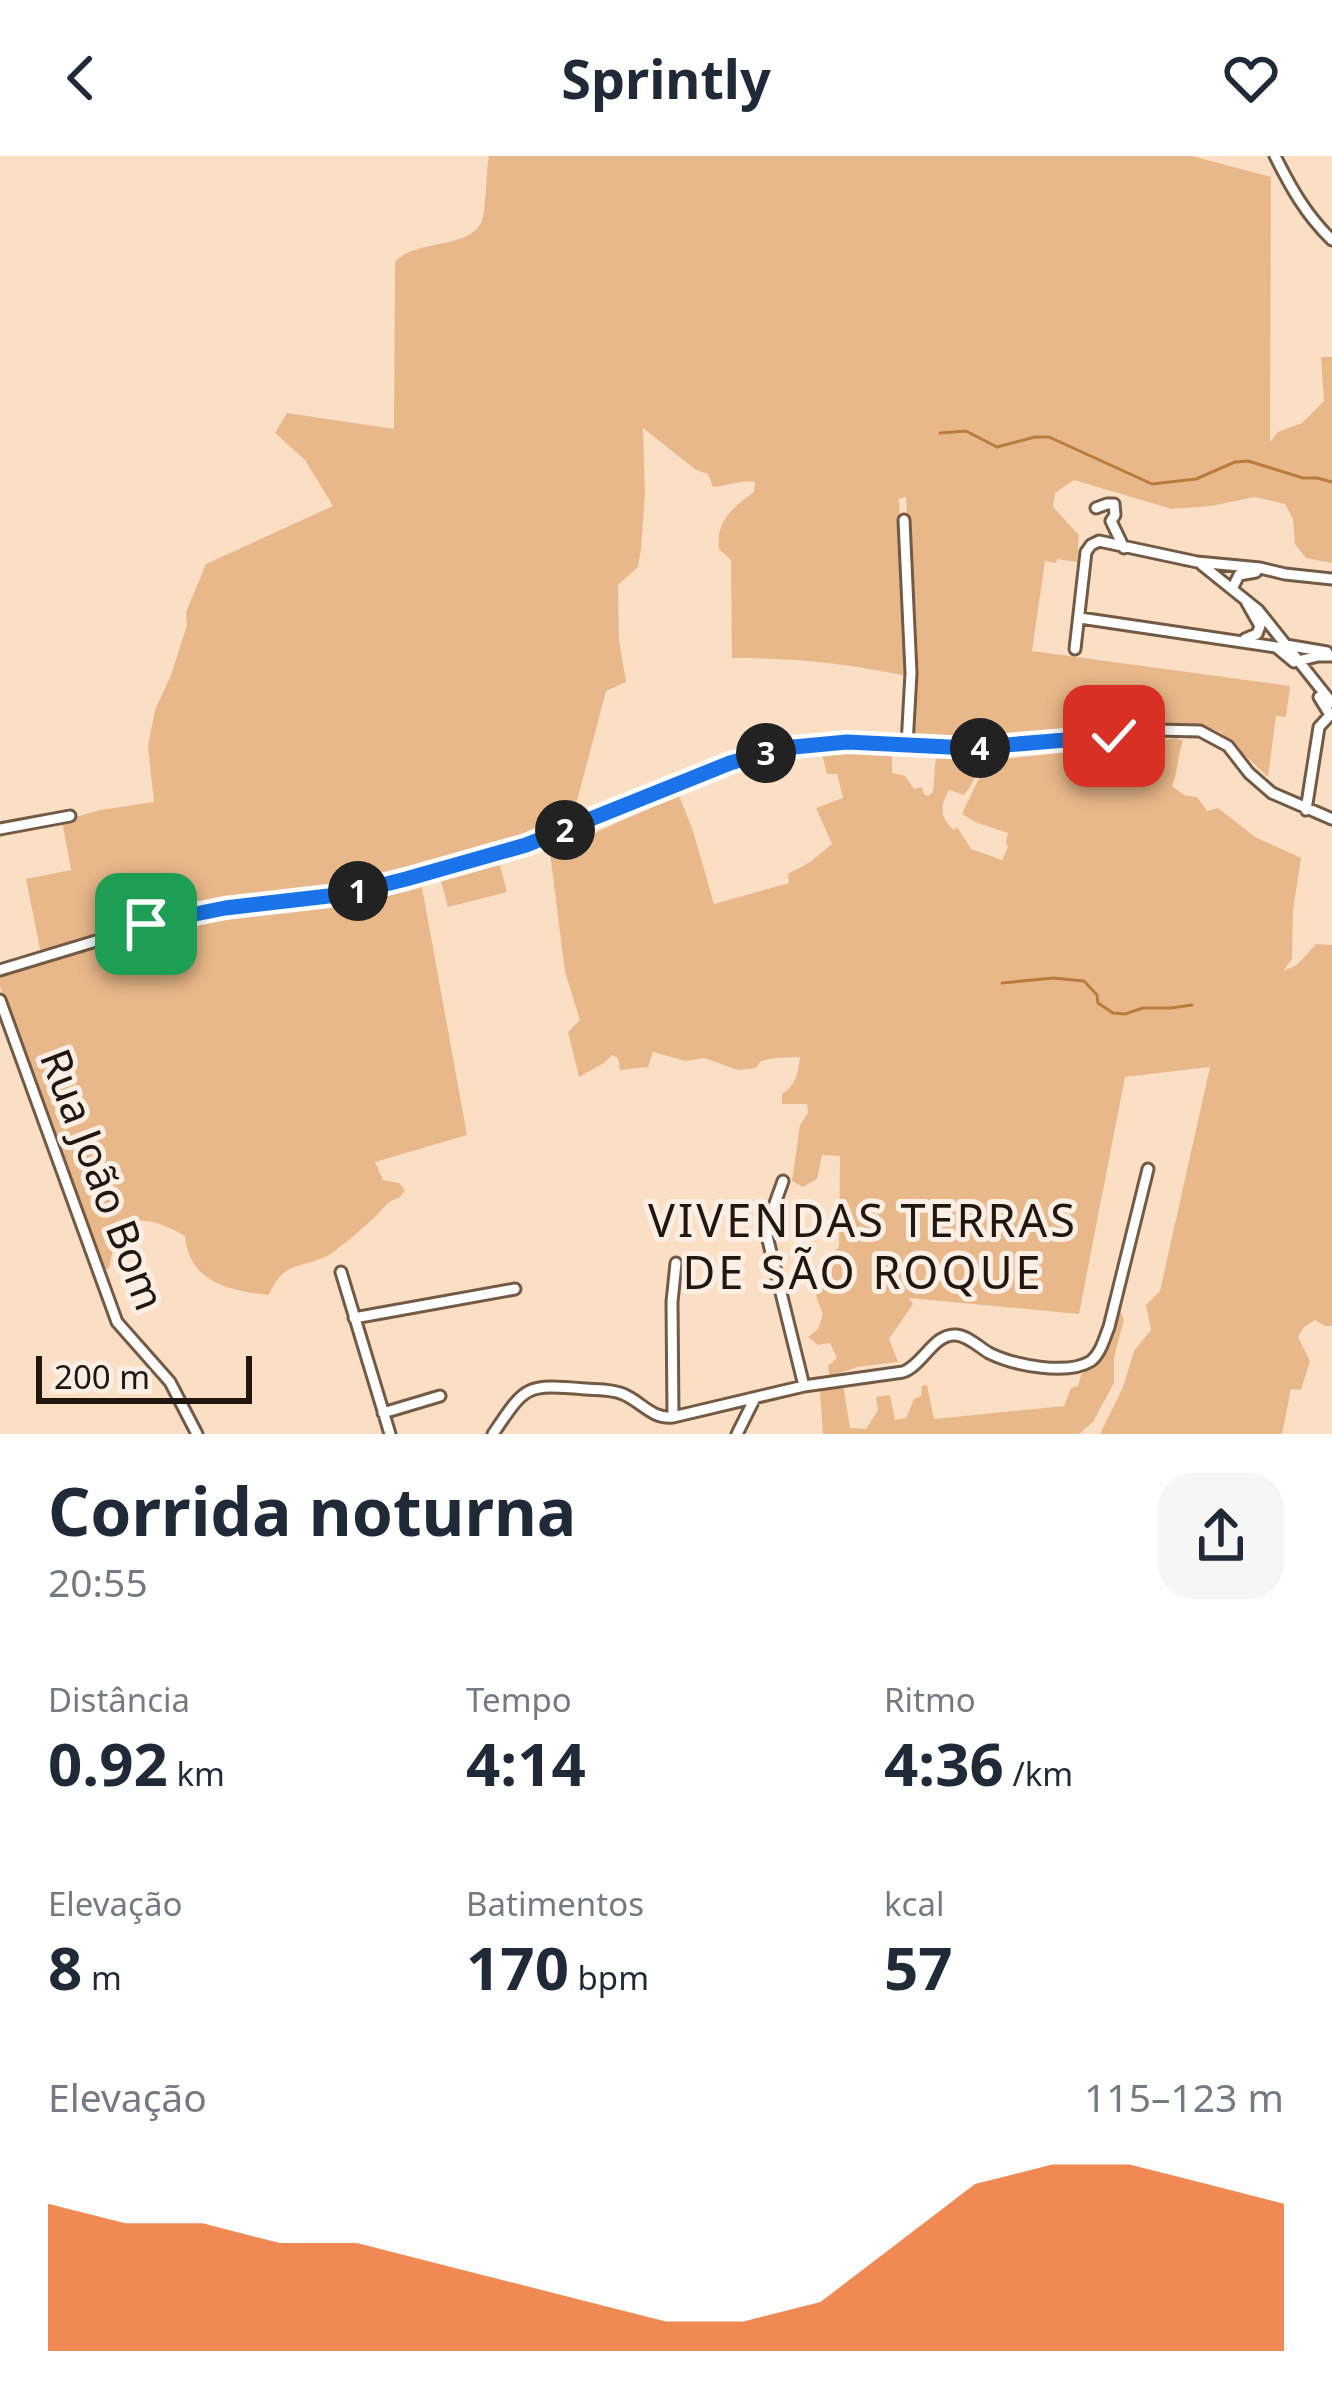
<!DOCTYPE html>
<html lang="pt">
<meta charset="utf-8">
<style>
body{margin:0;font-family:"Noto Sans",sans-serif;background:#f6f6f7;color:#1f2937;height:100vh;display:flex;flex-direction:column;font-size:45px;white-space:nowrap}
*{box-sizing:border-box;margin:0}
p{font-size:39px;color:#747a83}
.icon{flex:none;width:66px;height:66px;fill:none;stroke:currentColor;stroke-width:2;stroke-linecap:round;stroke-linejoin:round}
.map{position:relative;height:1278px;overflow:hidden}
.drawer{display:flex;flex-direction:column;background:#fff;flex:1}
.drawer>*{flex:none}
.scale{position:absolute;left:36px;bottom:30px;width:216px;box-sizing:border-box;padding-left:12px;border:6px solid #21170e;border-top:0;font-size:33px;line-height:42px;white-space:nowrap;color:#21170e;-webkit-text-stroke:9px #fbefe5;paint-order:stroke}
.pin{position:absolute;display:grid;place-items:center;width:102px;height:102px;color:#fff;margin:-51px;border-radius:24px;box-shadow:0 6px 18px #0006}
.km{position:absolute;width:60px;height:60px;margin:-30px;border-radius:50%;background:#222;color:#fff;font-size:33px;line-height:60px;text-align:center}
.round{display:grid;place-items:center;flex:none;width:126px;height:126px;border-radius:36px;background:#f6f6f7}
.headline{display:flex;align-items:center;justify-content:space-between;height:204px;padding:0 48px}
h1{font-size:66px;font-weight:700;line-height:90px}
.stats{display:grid;grid-template-columns:repeat(3,1fr);gap:18px;height:204px;padding:12px 48px}
.stats div{display:grid;align-content:center}
.stats b{font-size:60px;font-weight:700}
.stats small{font-size:33px;font-weight:400}
.stats p{font-size:33px}
.chart{height:336px;padding:24px 48px}
.chart p{display:flex;justify-content:space-between}
.chart svg{width:100%;height:216px;margin-top:12px;fill:#ea580c;opacity:.7}
header{display:flex;justify-content:space-between;align-items:center;height:156px;padding:0 48px;background:#fff;font-size:54px;font-weight:700}
.map>svg:first-child{display:block}
.green{fill:#e9b88a}
.lines{fill:none;stroke-linecap:round;stroke-linejoin:round}
.stream{stroke:#b97c3d;stroke-width:3}
.minor-casing{stroke:#725a44;stroke-width:15}
.minor{stroke:#fff;stroke-width:9}
.route-casing{stroke:#fff;stroke-width:24}
.route{stroke:#1a73e8;stroke-width:15}
.labels{text-anchor:middle;dominant-baseline:central;stroke-width:10;stroke-linejoin:round;paint-order:stroke}
.street-label{font-size:42px;fill:#21170e;stroke:#fbefe5}
.neighbourhood-label{font-size:45px;letter-spacing:3px;fill:#21170e;stroke:#fbefe5}
</style>
<header><svg class="icon" aria-label="back" viewBox="0 0 24 24"><path d="M15 5l-7 7 7 7"/></svg>Sprintly<svg class="icon" aria-label="heart" viewBox="0 0 24 24"><path d="M12 20l-8-8c-3-5 5-10 8-4 3-6 11-1 8 4z"/></svg></header>
<div class="map">
<svg width="1332" height="1278" viewBox="0 0 1332 1278">
<rect width="100%" height="100%" fill="#fbdfc5"/>
<path class="green" d="M489 0H1192L1271 21 1270 286 1278 276 1302 267 1324 245 1321 201H1332V407L1306 402 1295 388 1293 363 1285 348 1255 341 1211 350 1172 353 1074 324 1055 337 1053 351 1079 379 1077 406 1057 403 1056 407 1045 405 1032 495 1290 530 1286 561 1276 560 1268 621 1220 576 1202 570 1159 569 1014 586 912 585 915 520 906 341 899 343 907 520C845 507 795 502 732 502L731 404 719 393C715 366 733 351 754 336L755 326C740 324 728 330 713 331L708 318 696 314 643 272 645 338 641 393 638 411 618 429 619 484 626 526 606 535 577 645 519 682V687L474 696 408 718 345 734 180 753 41 798 26 723 71 714 62 665 100 654 154 646 148 590 155 554 171 519 187 469 186 456 206 408 333 350 305 304 275 277 287 257 394 273 395 106C415 83 466 94 481 67 486 58 486 15 489 0Z
M1176 582 1183 585C1177 600 1178 616 1172 630L1184 639 1197 641 1207 655 1218 652 1255 681 1301 702 1293 754 1292 803 1283 815 1297 809 1316 788 1332 789V1170H1325L1315 1164 1304 1171 1298 1181 1310 1205 1301 1234 1291 1233 1282 1278H1100L1123 1231 1134 1195 1151 1174 1146 1149 1160 1135 1210 911 1125 921 1079 1158 909 1142 913 1148 889 1183 898 1206 857 1211 830 1221 828 1210 837 1202 830 1187 818 1189 808 1181 818 1173 823 1158C821 1153 816 1142 816 1138 817 1122 828 1100 839 1091L840 1000 822 999 817 1023 803 1031 792 1025 800 969 808 957 807 948H782V938C796 928 798 918 800 901L775 902 761 905 756 912 738 914 704 902 685 905 653 896 648 911 620 914 618 902 612 899 604 907 579 921 568 876 580 864 565 816 550 697 679 639 693 675 714 748 789 727 788 718 810 706 832 688 816 652 843 642 837 618H827L821 594C844 589 869 589 892 596V617L905 620 914 633 922 631 924 638 928 640 933 636 936 599 977 605C979 618 971 630 964 639L949 634C940 650 939 661 954 674L957 671 971 693 1002 704 1008 691 1006 686 1008 677 975 666 962 658 987 605 1142 588Z
M499 706 507 736 448 751 440 721Z
M421 726 467 979 375 1006 383 1024 399 1027 405 1034 399 1042C386 1046 386 1050 377 1059 369 1067 340 1092 332 1097 303 1115 285 1101 269 1139 233 1135 189 1128 185 1080 172 1073 150 1061 135 1066 129 1068 123 1073 117 1076L109 1112 102 1115 0 830V821L183 763 340 747Z
M1119 1152 1124 1164 1114 1201V1227L1093 1266 1079 1278H823L820 1235 827 1230 843 1228 850 1272 866 1273 878 1254 876 1241 890 1239 895 1264 906 1262 914 1243 921 1240 922 1230 927 1229 934 1263 1064 1250 1071 1232 1078 1230 1081 1219 1099 1202 1116 1153Z"/>
<g class="lines">
<path class="stream" d="M940 277 966 275 997 291 1035 281H1049L1152 328 1196 323 1235 306 1248 305 1303 322H1317L1332 326
M1002 827 1053 822 1084 825 1097 839 1098 847 1113 857 1125 858 1143 852H1171L1192 849"/>
<g class="minor-casing">
<path id="minor" d="M1275 0C1291 32 1306 59 1332 84
M1096 352 1107 348H1114L1115 359 1111 365 1124 392
M904 364 911 517 907 589
M1202 409 1258 454 1332 547
M1232 433 1239 419 1256 416
M1080 462 1276 491 1294 506 1318 500H1332
M1245 483 1257 478 1260 470 1247 447
M1286 489 1327 496
M1075 493 1086 396 1091 389 1099 385 1197 406 1260 412 1285 418 1332 423
M1319 571 1330 559 1319 541
M1306 654 1319 571
M0 673 70 660
M0 814 182 759 346 738 406 723 526 689 730 607 783 592 847 586 969 592 1012 590 1156 574 1200 575 1228 590 1249 617 1272 637 1332 663
M0 844 117 1166 170 1226 197 1278
M783 1025 769 1064 767 1080 804 1230
M341 1116 390 1278
M354 1162 515 1133
M383 1257 440 1240
M673 1261 672 1146 676 1107
M493 1278C526 1229 525 1228 585 1233 597 1234 611 1233 623 1238 642 1246 651 1263 673 1261L804 1230 903 1216C923 1209 934 1177 956 1179 968 1180 979 1191 989 1197 1013 1209 1067 1220 1091 1205 1101 1197 1104 1183 1109 1171L1148 1013
M737 1278 755 1242"/>
</g>
<use href="#minor" class="minor"/>
</g>
<g class="lines">
<g class="route-casing">
<path id="route" d="M146 768 225 752 346 738 406 723 526 689 730 607 783 592 847 586 969 592 1114 580"/>
</g>
<use href="#route" class="route"/>
</g>
<g class="labels">
<g class="street-label">
<text transform="translate(104 1023) rotate(69)">Rua João Bom</text>
</g>
<g class="neighbourhood-label">
<text x="863" y="1063">VIVENDAS TERRAS<tspan x="863" dy="52">DE SÃO ROQUE</tspan></text>
</g>
</g>
</svg>
<div class="scale">200 m</div>
<div class="pin" style="left:146px;top:768px;background:#1e9e55"><svg class="icon" aria-label="arrive" viewBox="0 0 24 24"><path d="M6 21V4h12l-3 4 3 4H6"/></svg></div>
<div class="pin" style="left:1114px;top:580px;background:#d93025"><svg class="icon" aria-label="check" viewBox="0 0 24 24"><path d="M5 12l5 5 9-10"/></svg></div>
<b class="km" style="left:358px;top:735px">1</b>
<b class="km" style="left:565px;top:674px">2</b>
<b class="km" style="left:766px;top:597px">3</b>
<b class="km" style="left:980px;top:592px">4</b>
</div>
<section class="drawer">
<div class="headline"><div><h1>Corrida noturna</h1><p>20:55</p></div><a class="round"><svg class="icon" aria-label="share" viewBox="0 0 24 24"><path d="M12 15V3M7 8l5-5 5 5M5 13v7h14v-7"/></svg></a></div>
<div class="stats">
<div><p>Distância</p><b>0.92<small> km</small></b></div>
<div><p>Tempo</p><b>4:14</b></div>
<div><p>Ritmo</p><b>4:36<small> /km</small></b></div>
</div>
<div class="stats">
<div><p>Elevação</p><b>8<small> m</small></b></div>
<div><p>Batimentos</p><b>170<small> bpm</small></b></div>
<div><p>kcal</p><b>57</b></div>
</div>
<div class="chart"><p><span>Elevação</span>115–123 m</p>
<svg viewBox="0 0 160 44" preserveAspectRatio="none"><path d="M0 44V14L10 18L20 18L30 22L40 22L50 26L60 30L70 34L80 38L90 38L100 34L110 22L120 10L130 6L140 6L150 10L160 14V44z"/></svg>
</div>
</section>
